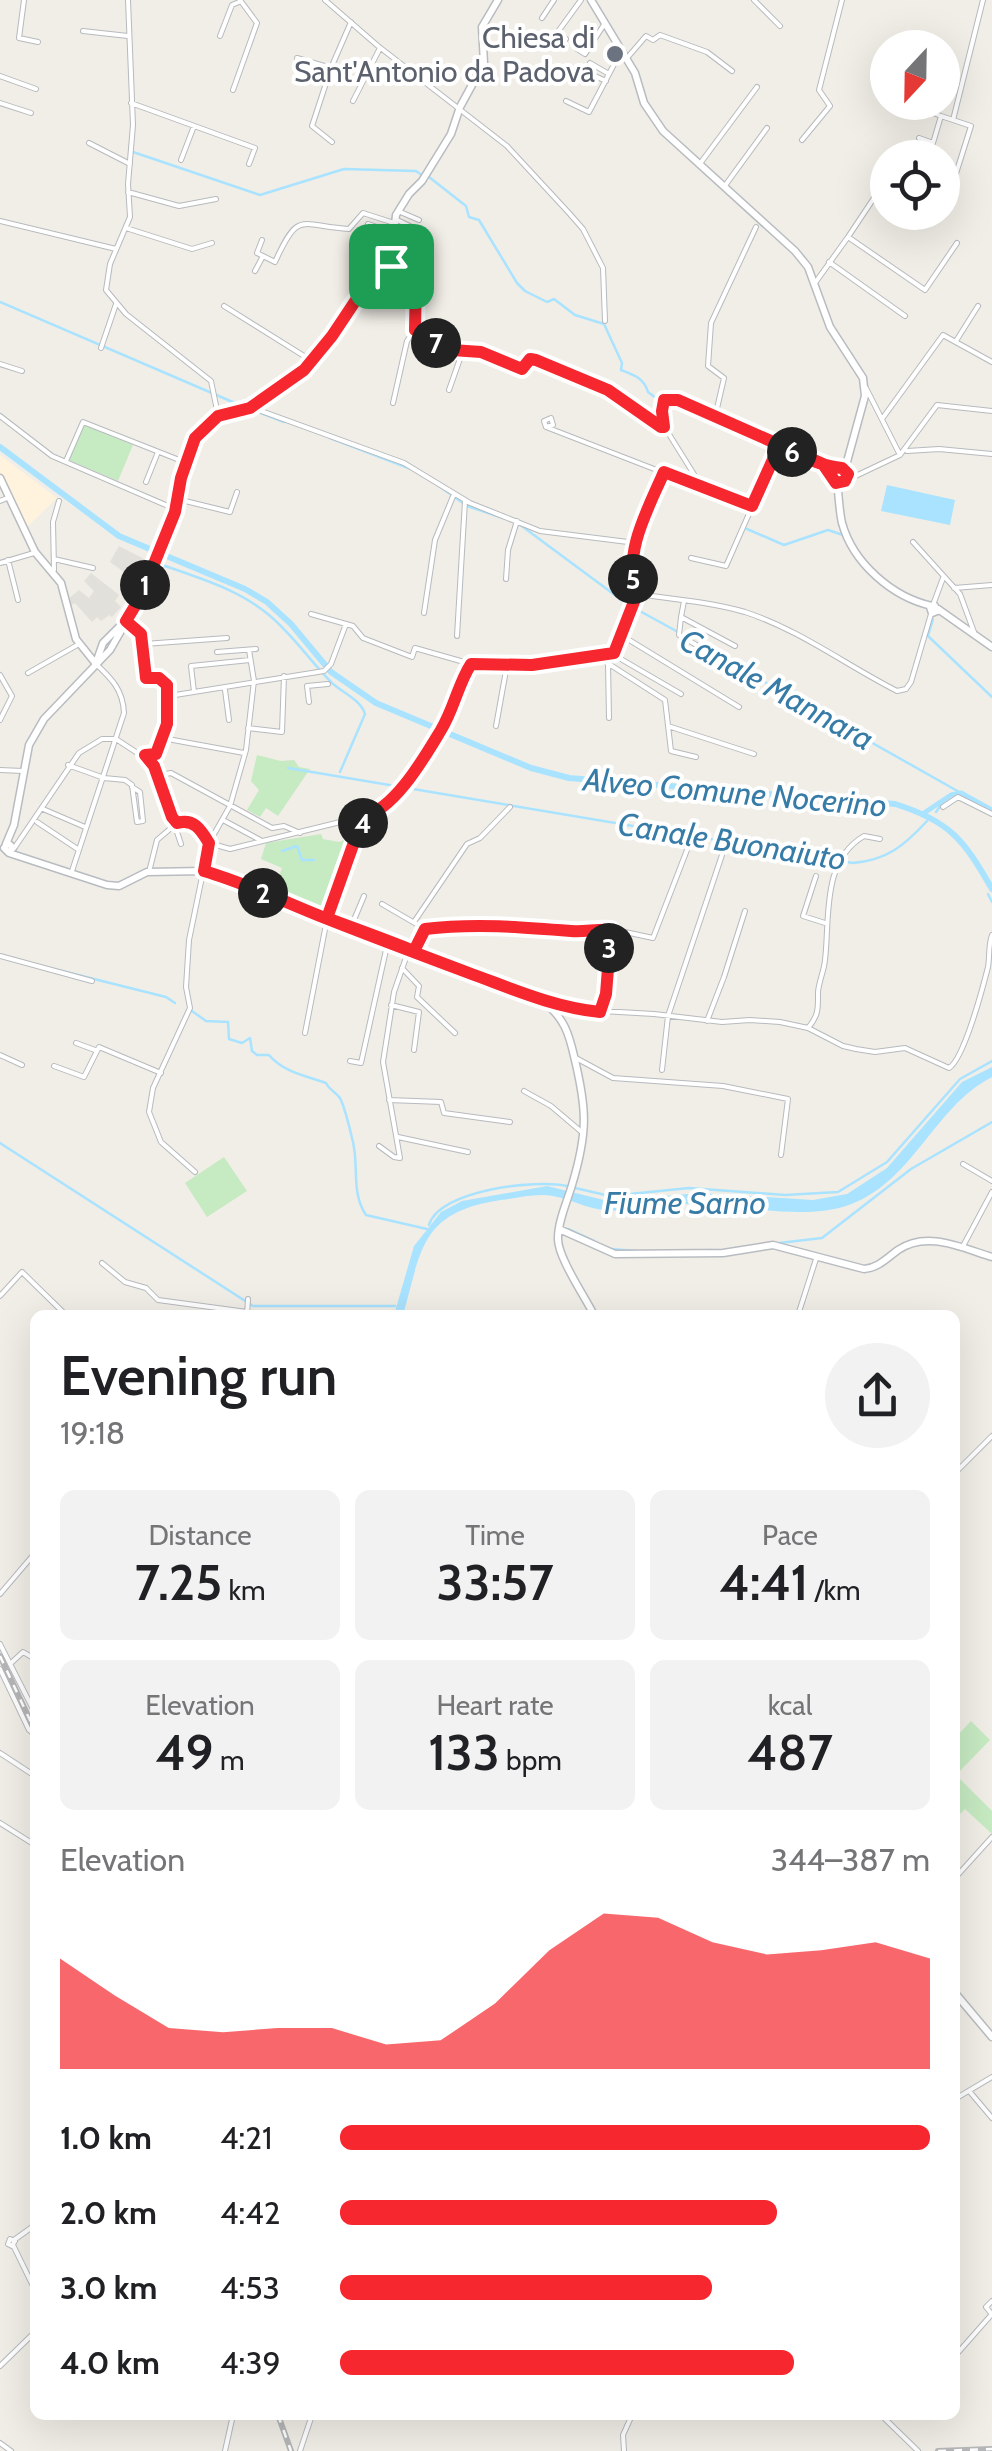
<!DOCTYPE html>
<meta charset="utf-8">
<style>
body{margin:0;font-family:Cabin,sans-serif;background:#f2f2f2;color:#202124;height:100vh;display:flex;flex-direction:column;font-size:38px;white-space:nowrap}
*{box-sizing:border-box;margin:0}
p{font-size:32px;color:#757577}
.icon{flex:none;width:55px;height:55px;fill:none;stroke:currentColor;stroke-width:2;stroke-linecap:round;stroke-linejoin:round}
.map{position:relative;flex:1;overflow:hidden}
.sheet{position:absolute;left:30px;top:1310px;width:930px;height:1110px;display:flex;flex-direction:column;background:#fff;border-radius:15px;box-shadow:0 10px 40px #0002}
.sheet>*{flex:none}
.needle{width:65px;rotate:202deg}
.fabs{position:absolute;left:870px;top:30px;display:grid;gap:20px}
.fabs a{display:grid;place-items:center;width:90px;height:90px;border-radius:50%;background:#fff;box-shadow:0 10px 40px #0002;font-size:50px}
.pin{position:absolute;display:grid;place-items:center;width:85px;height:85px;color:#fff;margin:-42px;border-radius:20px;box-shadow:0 5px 15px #0006}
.km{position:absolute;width:50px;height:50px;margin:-25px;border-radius:50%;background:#222;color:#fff;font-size:28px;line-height:50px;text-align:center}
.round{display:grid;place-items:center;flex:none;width:105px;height:105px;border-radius:52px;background:#f2f2f2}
.overview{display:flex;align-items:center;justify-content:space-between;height:170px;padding:0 30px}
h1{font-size:55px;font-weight:600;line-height:75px}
.figures{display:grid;grid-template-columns:repeat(3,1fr);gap:15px;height:170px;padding:10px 30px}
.figures div{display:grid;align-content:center;border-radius:15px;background:#f2f2f2;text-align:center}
.figures b{font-size:50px;font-weight:600}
.figures small{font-size:28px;font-weight:400}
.figures p{font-size:28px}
.chart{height:280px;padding:20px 30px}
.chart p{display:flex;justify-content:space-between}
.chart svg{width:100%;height:180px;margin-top:10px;fill:#f6272f;opacity:.7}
ul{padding:0 30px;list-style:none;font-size:32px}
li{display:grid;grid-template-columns:160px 120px 1fr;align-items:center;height:75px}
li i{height:25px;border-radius:12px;background:#f6272f}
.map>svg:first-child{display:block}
.commercial{fill:#fff3de}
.industrial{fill:#e2e0db}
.green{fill:#c6eac2}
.water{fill:#a9e3ff}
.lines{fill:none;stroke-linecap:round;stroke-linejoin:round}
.stream{stroke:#a9e3ff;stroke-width:2.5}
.canal{stroke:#a9e3ff;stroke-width:5}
.river{stroke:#a9e3ff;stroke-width:6}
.street-casing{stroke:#b7babe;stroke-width:6}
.secondary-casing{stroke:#b8bcc1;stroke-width:9}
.street{stroke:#fff;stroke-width:4}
.secondary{stroke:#fff;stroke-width:6}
.rail-casing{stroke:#b5b6b7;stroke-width:6}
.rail{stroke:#fff;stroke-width:2.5;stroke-dasharray:8;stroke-linecap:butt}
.route-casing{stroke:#fff;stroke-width:20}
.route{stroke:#f6272f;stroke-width:12}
.worship-dot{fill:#6b7280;stroke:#fff;stroke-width:4}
.labels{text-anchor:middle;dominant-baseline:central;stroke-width:8;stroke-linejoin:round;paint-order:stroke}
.worship-label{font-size:30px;fill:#5b616d;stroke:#fff;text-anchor:end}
.water-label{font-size:32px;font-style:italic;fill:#377ba7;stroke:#fff}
</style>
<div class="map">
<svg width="992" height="2451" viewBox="0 0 992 2451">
<rect width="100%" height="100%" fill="#f1eee7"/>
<path class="commercial" d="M0 455 57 498 27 527 0 476Z"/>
<path class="industrial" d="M119 546 148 561 138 581 142 584 138 594 127 585 131 577 110 562Z
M91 573 119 595 115 601 121 607 112 617 109 615 101 621 97 617 92 622 75 603 71 605 67 600 79 590 89 598 94 591 84 581Z"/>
<path class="green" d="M84 425 133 445 118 481 69 460Z
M257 755 281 761 294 760 299 767 310 769 278 816 266 808 260 817 247 810 259 790 251 781Z
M355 821 359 823 325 915 272 894 282 868 261 859 266 843 321 834 323 839 339 842 347 839 343 824Z
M224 1157 247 1191 207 1217 185 1183Z
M971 1721 990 1740 956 1775 992 1811V1834L965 1809 955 1819V1738Z"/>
<path class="water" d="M887 485 955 500 950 525 881 511Z
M992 1067V1077C933 1107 913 1184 846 1206 800 1221 729 1203 680 1204 655 1204 629 1213 605 1210 587 1209 571 1199 553 1196 536 1193 518 1198 501 1200 421 1212 422 1248 403 1315H394L414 1246 441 1212 462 1201 547 1186 608 1201 699 1193 813 1200 847 1194 887 1168 962 1082Z"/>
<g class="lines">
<path class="stream" d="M133 152 260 195 344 169 416 171 423 176
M429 177 466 206 469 217 479 220 517 283 525 291 547 302 554 299 575 315 604 324 622 363 621 370C634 375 644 378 648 392L660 401
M0 302 242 406
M250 409 284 422
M330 438 411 469
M439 486 467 506 503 518
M519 524 627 604 678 632
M747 529 784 545 828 530 843 535
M857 559 882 585
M157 563C195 577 237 588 269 615 293 635 310 661 332 683 343 693 361 700 365 714L340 772
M933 619 928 636 992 697
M706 649 961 793
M288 768 853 863C887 860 904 846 927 821
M936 812 945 799
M282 851 297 846 302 860H314
M988 894 992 902
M54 969 166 997 175 1003
M192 1011 206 1021 228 1022 229 1039 242 1043 250 1038 252 1051 257 1055H269C283 1072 306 1076 326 1083 330 1091 338 1093 341 1100 346 1112 349 1125 352 1138 360 1165 350 1191 366 1215L427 1229
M0 1143 253 1306H395
M575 1188 610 1196 689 1188 785 1195 838 1192 887 1162 960 1079 992 1061
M429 1225C439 1190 536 1179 567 1186
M568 1229 594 1241
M735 1248 822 1238 911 1169 992 1122
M611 1249 637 1251
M675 1251 712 1250"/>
<path class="canal" d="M924 813 951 795 961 793 992 810"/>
<path class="river" d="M0 447 119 536 245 589 267 602 291 624 331 672 376 703 531 768 569 778 895 804C950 821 964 840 992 889"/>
<g class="street-casing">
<path id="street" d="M24 0 19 38 38 42
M128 0 133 125 128 184 130 217 110 264 106 290 126 314 211 381 218 415
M325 0 378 46 507 146 569 213 583 229 603 268 605 321
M754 0 780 26
M542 18 554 0
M83 31 128 36
M220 36 232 5 239 2
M566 39 557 33 581 0
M577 49 585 54 605 23
M297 58 331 68
M627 58 646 36 653 40 660 35 707 52 732 71
M590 63 609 74
M0 76 36 89
M595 76 606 81
M233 90 257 23 240 0
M353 101 380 48
M566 101 589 112 620 53
M0 103 31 113
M131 103 255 148 249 164
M931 112 941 116
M919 138 933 143 941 116 953 120
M802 140 830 106 819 90 842 0
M332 142 312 126 331 68 351 22
M89 143 130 164
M181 160 194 126
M699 165 757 87
M953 183 971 126 953 120 983 0
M724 187 767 128
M128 192 179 206 216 199
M398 211 419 220
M395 219 418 230
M0 221 116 249
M368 224 394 233
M126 228 192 249 212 243
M394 228 425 242
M848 237 886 180
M262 240 257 253 275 262C299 209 300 226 349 229L363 213 394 223
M829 262 905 316
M391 266 416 276 415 330 407 341 393 403
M255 271 263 256
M815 283 848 237 925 290 957 243
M224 306 312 361
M415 330 452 351 481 352 520 369 531 359H535L602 386 665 427
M956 341 978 306
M101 348 116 304
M0 364 22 371
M866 388 900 455
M449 390 462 353
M668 394 669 399 664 400 663 395Z
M669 395 779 447 836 468
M664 400 662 423 700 484
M253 408 404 463 470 503 540 531 636 543
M0 416 52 456 175 509
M715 417 724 378 708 366 711 323 756 227
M551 418 553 425 546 427 544 421Z
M882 419 943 335 992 362
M546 427 752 507 779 447
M907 451 939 449 992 454
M66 461 83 422 187 463
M845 481 900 455 937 405 992 411
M146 482 158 452
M177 499 230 512 237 492
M0 501 10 497
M913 542 960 594 974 632
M691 558 726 566 752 507
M54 559 93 568
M8 560 18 600
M0 563 34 553
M54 570 53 522 59 501
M506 579 508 550 517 521
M954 588 992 585
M637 594C673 599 710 602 745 612 800 630 846 665 897 691L906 689 911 682 931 614
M637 594C623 553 648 510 664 473
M684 601 681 617 735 646
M933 605 943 578
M424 613 435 540 454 494
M681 617 679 635 707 651
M129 622C148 639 143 655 146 678L166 681C171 708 164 729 155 754L145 755
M346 624 353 626 363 638 412 657 415 648 471 664
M621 635 739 707
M457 636 465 501
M144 644 227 638
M217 652 256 649
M614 655 681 694
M598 657 665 700 671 751 696 757
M608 663 609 718
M28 673 79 644
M0 675 12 696 0 720
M225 690 229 720
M194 692 191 666 250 660
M169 696 324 671 331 664 346 624 311 614
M309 702 307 686 328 684
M496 726 507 665
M668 726 754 754
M248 728 282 732 284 676
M162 738 244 753
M116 739 151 762 163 798 177 823
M68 765 104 778 125 780 132 785 137 822 143 821 140 792 132 787
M0 770 23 771
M156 776 171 773 272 828 284 826 300 833
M943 807 958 797 992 814
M43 809 85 827
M223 820 262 841
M37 822 79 850
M179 822 194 824 209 843
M175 826 181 844
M209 843 230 849 373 814 383 809 442 729 471 664 532 665 583 655 608 656 616 650 637 594
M15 847 79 753 102 739H116
M72 871 124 713C123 690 112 679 96 664
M149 872 157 840 177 823
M816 876 803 916 825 923
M382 904 425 929
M414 922 467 844 480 838 510 807
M351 927 364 896
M414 951 425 929 531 926 574 932 611 929 653 938 692 837
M0 956 92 981
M402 968 419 986 417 997 455 1033
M550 1004 584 1010 654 1014 722 1022 750 1020 780 1022 808 1028 843 1046 856 1049 875 1052 905 1048 949 1068C964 1059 983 987 988 967 990 956 988 946 992 935
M391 1005 419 1012 414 1050
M600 1012 606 994 611 929
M707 1021 724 977 745 911
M808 1028C819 1015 818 1008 818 992 819 981 824 971 825 960 830 919 821 861 864 836L880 839
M305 1033 327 919 363 817
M76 1043 95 1050
M0 1055 22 1065
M574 1057 613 1078 723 1086 788 1099 781 1155
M350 1061 361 1063 388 941
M54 1066 84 1077 99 1047 161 1073
M662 1070 668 1016 722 855
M524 1091 551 1106 584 1134
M389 1100 441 1102 444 1113 510 1122
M398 1137 468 1152
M379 1146 394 1157 400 1158 383 1062 394 992 409 949
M963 1164 992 1181
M195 1172 161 1142 149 1112 153 1088 190 1008 186 987 189 940 209 843 230 806 246 750 254 681 249 650
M962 1248 992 1192
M102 1263 125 1282 146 1288 158 1300 247 1312
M0 1296 22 1272 66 1315
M247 1315 248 1299
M798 1315 816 1259
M955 1473 992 1436
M0 1594 35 1553
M0 1644 35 1713
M10 1664 23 1652 35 1659
M0 1669 29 1730 35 1735
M0 1753 35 1776
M0 1823 35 1845
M955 1878 992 1837
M970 2092 992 2118
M955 2099 992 2077
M10 2239 15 2241 12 2246 8 2244Z
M14 2240 35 2225
M13 2245 35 2290
M990 2312 986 2307 992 2301
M955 2356 992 2314
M0 2366 35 2332
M881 2415 918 2451
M0 2443 11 2451
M225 2451 233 2415
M300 2451 312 2415
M624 2451 623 2435 632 2415"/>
</g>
<g class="secondary-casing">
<path id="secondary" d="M591 0 635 73 644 103 663 131 795 251 808 267 830 327 863 378 865 396 845 469
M831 475a8 8 0 1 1 16 0a8 8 0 1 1-16 0Z
M0 478 35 552 61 583 76 639 96 664
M837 483C839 496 839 510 842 523 853 563 892 597 932 606
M935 606 937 611 932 613 930 607Z
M938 609 992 647
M96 663 103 643 121 625
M8 843 13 848 9 853 4 848Z
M6 844 14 825 29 745 44 719 110 650 138 601 175 512 181 479 195 438 218 416 250 408 304 370 333 336 356 300 390 269 396 215 409 194 422 181 451 134 460 107 484 63 482 27 498 0
M9 853 107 885 119 886 147 872 204 871 545 1003C564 1018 569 1034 574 1056 587 1109 588 1132 572 1185 567 1202 558 1221 558 1238 557 1256 585 1297 594 1315
M559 1229 615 1254 723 1253 773 1245 864 1269C878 1268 887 1258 898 1250 927 1230 962 1248 992 1257
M955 1993 992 2037"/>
</g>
<use href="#street" class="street"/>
<use href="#secondary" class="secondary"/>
<g class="rail-casing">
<path id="rail" d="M0 1656 35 1731
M278 2415 291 2451
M938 2451 992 2449"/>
</g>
<use href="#rail" class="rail"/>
</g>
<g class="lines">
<g class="route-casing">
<path id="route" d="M391 266 384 277 356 300 332 336 304 370 250 408 218 416 195 438 181 478 175 512 141 596 126 621 141 634 146 678H159L167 685V724L156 754 145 755 154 766 172 817 177 823C194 818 201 830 209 843L204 871C245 883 285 902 325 918 373 937 421 955 469 973 513 989 553 1007 600 1012L606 994 611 930C597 929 584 932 571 931 523 927 473 923 425 929L414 951C385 939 356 929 327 918L363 817C395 809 424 758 441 730 454 709 458 684 471 664L532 665 614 653 637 594C622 554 648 509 664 472L752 506 779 446C798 454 822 467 842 468L848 474 845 481 836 483 823 464 678 400H664L662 411 664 427H661L608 390 536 360 530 359 522 369 481 352 452 350 415 330 416 276 391 266"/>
</g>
<use href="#route" class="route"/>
</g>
<circle class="worship-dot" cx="615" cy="54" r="10"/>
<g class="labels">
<g class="worship-label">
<text x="595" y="37">Chiesa di<tspan x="595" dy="34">Sant'Antonio da Padova</tspan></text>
</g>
<g class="water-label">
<text transform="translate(777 689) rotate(29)">Canale Mannara</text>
<text transform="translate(735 792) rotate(5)">Alveo Comune Nocerino</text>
<text transform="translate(732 841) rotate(9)">Canale Buonaiuto</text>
<text x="685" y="1202">Fiume Sarno</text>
</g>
</g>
</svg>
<div class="fabs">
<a><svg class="needle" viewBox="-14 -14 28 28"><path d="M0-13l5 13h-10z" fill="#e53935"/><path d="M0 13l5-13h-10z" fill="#757577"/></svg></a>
<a><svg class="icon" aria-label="locate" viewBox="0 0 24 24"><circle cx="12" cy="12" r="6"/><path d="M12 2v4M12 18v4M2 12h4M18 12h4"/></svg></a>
</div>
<div class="pin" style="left:391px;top:266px;background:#1e9e55"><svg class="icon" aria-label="arrive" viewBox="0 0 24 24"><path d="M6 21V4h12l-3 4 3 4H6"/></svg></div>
<b class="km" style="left:145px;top:585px">1</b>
<b class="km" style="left:263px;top:893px">2</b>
<b class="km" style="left:609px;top:948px">3</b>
<b class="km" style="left:363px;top:823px">4</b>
<b class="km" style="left:633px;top:579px">5</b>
<b class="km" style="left:792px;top:452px">6</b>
<b class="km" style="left:436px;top:343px">7</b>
<section class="sheet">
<div class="overview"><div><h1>Evening run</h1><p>19:18</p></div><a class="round"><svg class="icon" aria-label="share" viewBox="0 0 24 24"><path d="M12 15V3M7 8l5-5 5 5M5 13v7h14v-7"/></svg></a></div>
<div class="figures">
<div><p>Distance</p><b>7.25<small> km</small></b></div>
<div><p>Time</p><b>33:57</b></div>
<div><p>Pace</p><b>4:41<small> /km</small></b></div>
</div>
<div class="figures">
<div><p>Elevation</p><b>49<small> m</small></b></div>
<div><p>Heart rate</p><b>133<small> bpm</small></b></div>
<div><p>kcal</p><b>487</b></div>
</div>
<div class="chart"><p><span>Elevation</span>344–387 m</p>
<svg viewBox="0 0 160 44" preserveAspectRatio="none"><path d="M0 44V17L10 26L20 34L30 35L40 34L50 34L60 38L70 37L80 28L90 15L100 6L110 7L120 13L130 16L140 15L150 13L160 17V44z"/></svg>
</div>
<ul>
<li><b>1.0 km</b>4:21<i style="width:100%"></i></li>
<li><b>2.0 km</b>4:42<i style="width:74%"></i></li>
<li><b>3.0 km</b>4:53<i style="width:63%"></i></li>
<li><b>4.0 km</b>4:39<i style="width:77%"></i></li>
</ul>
</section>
</div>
